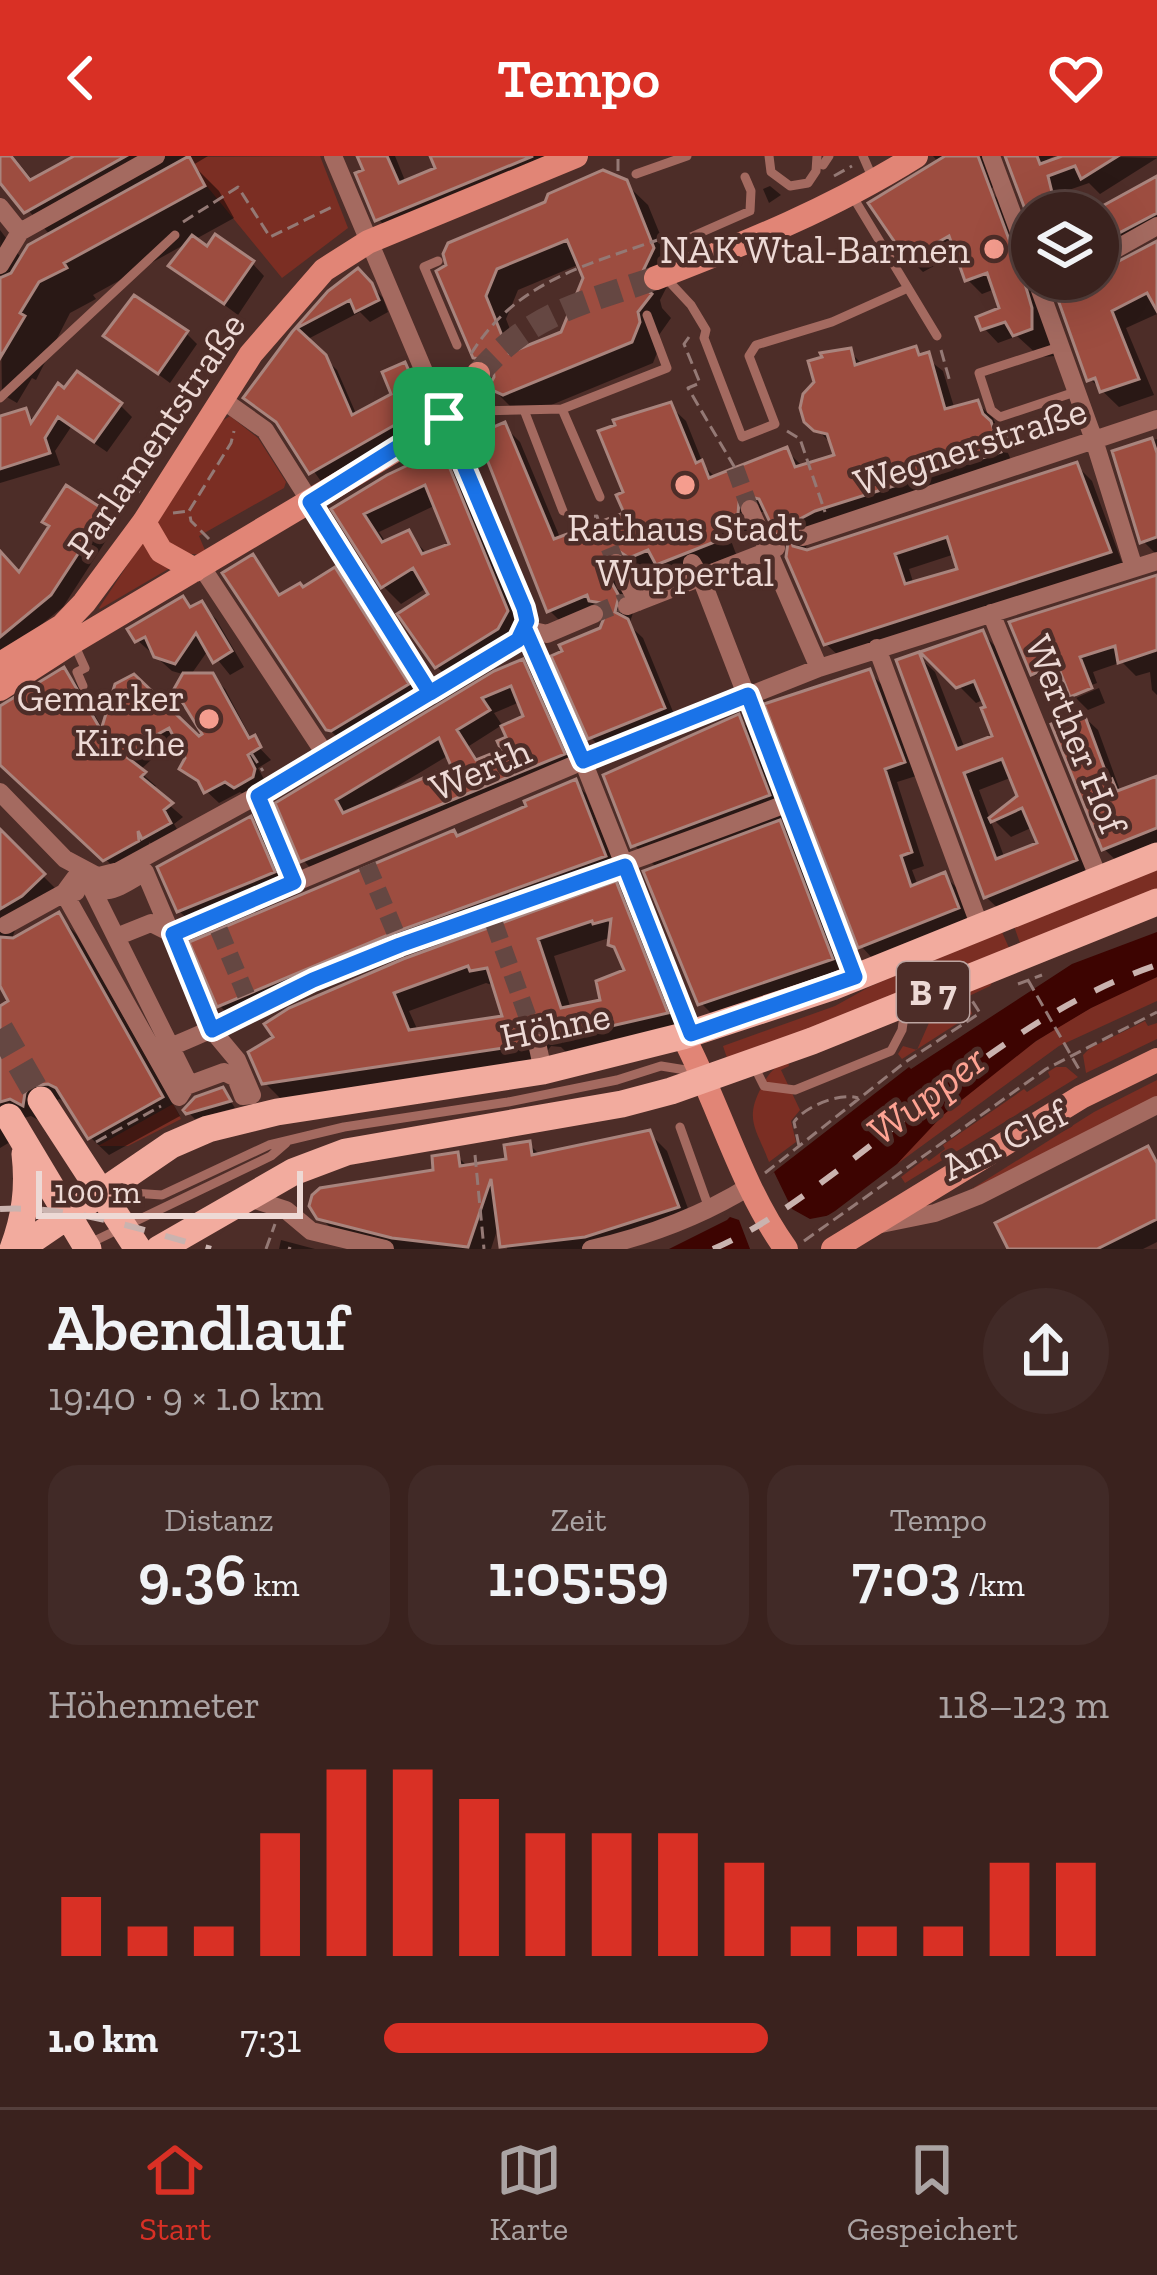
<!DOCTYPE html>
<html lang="de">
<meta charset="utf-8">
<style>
body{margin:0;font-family:"Zilla Slab",serif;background:#412a27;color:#f1f3f6;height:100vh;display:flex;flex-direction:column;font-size:45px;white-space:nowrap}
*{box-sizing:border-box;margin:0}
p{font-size:39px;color:#aba4a4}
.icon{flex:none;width:66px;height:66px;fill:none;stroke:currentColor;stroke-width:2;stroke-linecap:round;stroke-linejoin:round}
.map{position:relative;height:1093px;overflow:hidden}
.details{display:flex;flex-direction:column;background:#3a221e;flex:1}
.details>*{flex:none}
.fabs{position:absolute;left:1011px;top:36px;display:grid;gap:24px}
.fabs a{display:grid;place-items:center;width:108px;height:108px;border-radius:50%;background:#3a221e;box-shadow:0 12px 48px #0002,0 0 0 3px #543f3c;font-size:60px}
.scale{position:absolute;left:36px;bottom:30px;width:267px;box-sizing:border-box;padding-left:12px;border:6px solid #edd9d5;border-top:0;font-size:33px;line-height:42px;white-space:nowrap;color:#edd9d5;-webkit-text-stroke:9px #4d2d28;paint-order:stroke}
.pin{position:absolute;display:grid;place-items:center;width:102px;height:102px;color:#fff;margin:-51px;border-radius:24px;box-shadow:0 6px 18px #0006}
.round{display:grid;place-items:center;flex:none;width:126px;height:126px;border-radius:63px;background:#412a27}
.summary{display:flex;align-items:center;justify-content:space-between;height:204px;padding:0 48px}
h1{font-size:66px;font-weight:600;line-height:90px}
.metrics{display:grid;grid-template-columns:repeat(3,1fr);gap:18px;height:204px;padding:12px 48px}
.metrics div{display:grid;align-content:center;border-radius:30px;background:#412a27;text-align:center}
.metrics b{font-size:60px;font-weight:600}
.metrics small{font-size:33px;font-weight:400}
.metrics p{font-size:33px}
.chart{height:336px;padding:24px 48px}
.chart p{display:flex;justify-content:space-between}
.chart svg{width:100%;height:216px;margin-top:12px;stroke:#d93025;stroke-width:6}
ul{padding:0 48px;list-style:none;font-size:39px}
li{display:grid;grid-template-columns:192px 144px 1fr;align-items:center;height:90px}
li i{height:30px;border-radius:15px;background:#d93025}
header{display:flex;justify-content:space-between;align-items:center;height:156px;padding:0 48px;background:#d93025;color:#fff;font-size:54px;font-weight:600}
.tabs{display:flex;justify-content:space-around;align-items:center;height:168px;border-top:3px solid #543f3c;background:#3a221e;font-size:33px;color:#aba4a4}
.tabs a{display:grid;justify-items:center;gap:6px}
.tabs .on{color:#d93025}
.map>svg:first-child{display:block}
.green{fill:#7b2e23}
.water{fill:#3d0401}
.pier{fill:#4d2d28}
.shadow{fill:#0007;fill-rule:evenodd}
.building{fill:#9d4d40;stroke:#a9847d;stroke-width:3;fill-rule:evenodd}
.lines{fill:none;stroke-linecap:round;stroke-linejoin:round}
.street-tunnel{stroke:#654742;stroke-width:18;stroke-dasharray:18 9;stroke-linecap:butt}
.secondary-tunnel{stroke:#654742;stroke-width:24;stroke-dasharray:24 12;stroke-linecap:butt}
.primary-tunnel{stroke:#654742;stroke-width:27;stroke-dasharray:27 14;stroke-linecap:butt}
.path{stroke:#947975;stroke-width:3;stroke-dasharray:12 6;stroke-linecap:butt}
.lane{stroke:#a46a60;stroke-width:9}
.street{stroke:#a46a60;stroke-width:18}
.secondary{stroke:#e18576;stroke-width:24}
.primary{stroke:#f2ab9e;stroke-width:27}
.rail{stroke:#cab3af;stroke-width:6;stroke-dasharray:21 21;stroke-linecap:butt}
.lane-bridge{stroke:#a46a60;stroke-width:9}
.route-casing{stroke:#fff;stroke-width:24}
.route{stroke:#1a73e8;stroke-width:15}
.poi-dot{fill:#f59d8e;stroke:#4d2d28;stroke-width:4.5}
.labels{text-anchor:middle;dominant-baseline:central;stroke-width:9;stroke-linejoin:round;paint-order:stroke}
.shield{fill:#4d2d28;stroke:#bda5a1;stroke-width:3}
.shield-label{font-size:36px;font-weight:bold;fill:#edd9d5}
.poi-label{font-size:39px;fill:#edd9d5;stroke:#4d2d28;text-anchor:end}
.street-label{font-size:39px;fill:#edd9d5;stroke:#4d2d28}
.water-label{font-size:42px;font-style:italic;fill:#fea393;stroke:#4d2d28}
</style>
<header><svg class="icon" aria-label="back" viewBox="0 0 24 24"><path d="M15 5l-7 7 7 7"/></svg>Tempo<svg class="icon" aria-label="heart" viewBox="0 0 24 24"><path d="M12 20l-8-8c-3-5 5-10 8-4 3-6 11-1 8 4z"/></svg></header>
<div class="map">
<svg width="1157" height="1093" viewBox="0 0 1157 1093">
<rect width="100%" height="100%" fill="#4d2d28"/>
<path class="green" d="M320 0 348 72 282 122 201 23 189 1Z
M230 260 258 282 286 326 284 332 199 380 207 399 176 397 157 372 158 364 219 267Z
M144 384 170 412 100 453 99 452Z
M1157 711V734L1021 790 1014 770Z
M1001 774 1010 794 728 905 723 890 835 850 871 830Z
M1157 821V845L1059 890 897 1008C960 930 1064 858 1157 821Z
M995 822 990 830 967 841 972 858 902 903 898 898 903 890 917 894 932 860 919 853Z
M1145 865 1148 870 1157 867V883L1086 917 1083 899 1090 892Z
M788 906 789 910 781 914 800 954 791 965 796 986 769 1006C757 974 744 964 761 932 769 917 772 912 788 906Z
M1056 911H1066L1078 921 905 1027 901 1021 926 1002 929 1005 945 993 943 989 1024 933 1027 936 1050 921 1048 916Z
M1157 924V940L967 1036 1094 956Z
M173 948 181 963 128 990H98Z"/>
<path class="water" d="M1157 776V821L1091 852 1036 885 943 959 897 1008 835 1055 773 1093H669L727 1064 775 1015 909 911 911 913 1072 808Z"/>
<path class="pier" d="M774 1016 792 1053 810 1063 831 1059 785 1093H750L739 1064 724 1059Z
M10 1022 63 1024 115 1033 231 1066 208 1093H125L60 1077 0 1079 10 1050Z"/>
<path class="shadow" d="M0 0H13L34 26 80 0H208L193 9 219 35 234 62 194 84 208 94 252 107 264 120 238 159 172 110 191 85 93 139 96 143 70 157 36 224 32 222 17 247 5 240 2 246 0 74 22 103 51 80 0 22Z
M360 0H395L406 27 439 13 434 0H589L394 79 378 63Z
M933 0H982L993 11 995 30 989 34 1000 45 1056 200 1040 201 1017 180 998 187 984 172 1002 154 995 133 982 138 967 123 958 97 923 116 909 102 940 8Z
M1012 0H1054L1043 6 1045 9 1070 0 1157 2 1100 38 1089 27 1063 36 1069 57H1032Z
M1157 22V52L1112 74V81L1157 58V79L1098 109V68Z
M625 27 648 49 675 115 660 144 662 152 671 162 659 179 660 189 653 207 527 259 513 253 492 232 497 222 476 201 440 117ZM580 108 586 122 563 178 519 196 506 163 518 134Z
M770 30 781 39 769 47 763 33Z
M1157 89V158L1126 172 1154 239 1119 251 1090 223V123H1098V119Z
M358 116 383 142 388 156 370 166 360 156 306 184 337 214 357 260 395 239 404 209 416 221 429 252 417 257 424 271 323 328 282 271 258 253 294 178 330 137Z
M186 177 197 188 170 227 107 180Z
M916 194 943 215 955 254 977 247 993 262 1014 311 811 380 803 398 1076 309 1092 325 1124 412 842 503 826 488 791 389 778 377 768 356H759L752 374 730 382 736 398 674 422 661 410 647 416 640 409 624 410 617 425 633 457 629 469 643 482 678 568 606 596 590 581 602 474 608 460 602 454 565 470 549 454 504 270 520 286 561 384 628 359 627 338 670 250 686 265 704 310 717 323 786 294 802 310 837 301 834 290 807 264 850 196 863 209ZM955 398 961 415 914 429 909 413Z
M59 231 120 249 132 261 107 296 71 271 55 295 60 309 0 327V263L25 255 35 266Z
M1157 283V399L1143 385 1115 297Z
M442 297 459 314 524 475 455 528 437 511 432 439 428 431 401 448 383 430 335 354ZM436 349 453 390 428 399 408 377 387 388 379 376Z
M104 358 116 369 63 451 0 502V408L20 420Z
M253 402 282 441 303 435 335 414 349 428 421 543 343 587 328 572Z
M1157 422V539L1152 534 1150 516 1136 520 1122 506 1093 516 1097 527 1076 535V542L1099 532 1105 547 1088 554 1073 539 1067 524 1048 532 1033 517Z
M183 444 193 453 201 448 216 463 244 511 230 519 209 493 190 520H212L225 533 252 584 271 604 258 612 266 627 248 642 240 636 219 647 183 613 189 602 179 585 163 593 139 615 156 630 152 634 183 661 174 668 181 680 157 694 149 686 150 698 118 715 0 605V556L64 515 76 527 104 575 117 530 199 584 206 579 186 519 172 515 137 484Z
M983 478 999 494 1091 721 1003 757 986 741 918 500 935 516 965 593 996 581 985 543 976 547 926 497ZM1010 622 1020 641 993 663 1011 681 1033 671 1041 689 1005 703 979 634Z
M523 506 537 521 578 613 317 719 303 704 279 648ZM520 546 527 562 505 596 479 606 469 590 502 569 494 557ZM449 599 455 611 388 641 386 637Z
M869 516 883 530 916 620 897 626 924 710 912 714 918 730 945 720 958 733 970 766 874 804 861 790Z
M1082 559 1098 574 1121 637 1157 623V693L1120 708 1104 693Z
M738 562 759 582 789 660 776 664 796 684 848 819 717 863 701 847 658 713 634 689Z
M575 626 586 638 616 711 231 861 219 849 458 682 530 652Z
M251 663 265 678 288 731 194 769 179 755Z
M0 677 61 738 16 772 10 787 59 760 77 779 180 960 109 999 90 981 69 947 59 943 43 954 42 966 31 960 20 963 10 986 0 992V853L12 846 0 809Z
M615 728 632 746 683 874 570 900 561 891 551 890 540 906 282 944 264 926 252 897ZM612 781 611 788 628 815 604 846 571 853 554 800ZM486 827 495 830 506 863 418 875 409 855Z
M224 935 235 952 195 963 188 956Z
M650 978 667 995 694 1069 619 1093H507L500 1065 491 1093H391L338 1079 314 1055 437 1016 457 1000 469 1012 509 1005 529 988 541 1000Z
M1147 993 1157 1003V1086L1143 1093H1011L999 1068Z
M281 1084 315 1093H279Z"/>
<path class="building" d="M0 0H11L30 24 74 0H126L24 57 0 27Z
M189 0 205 30 64 107 67 112 39 126 20 157 25 160 0 202V122L11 117 28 89Z
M357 0H387L399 27 435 12 430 0H533L375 65 355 17 363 14Z
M945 0H978L1023 121 1032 152V173L1013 180 1005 166 981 174 976 161 999 152 987 117 965 125 949 80 907 104 868 47Z
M1005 0H1037L1040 8 1062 0H1118L1081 23 1075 10 1048 20 1057 57H1032V72Z
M603 14 627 24 654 92 640 121 641 129 652 138 638 156 640 166 632 186 503 239 488 232 494 221 493 211 487 204 473 202 436 115 446 109 443 98 448 87 545 46 548 38ZM567 84 583 122 561 176 509 197 486 140 497 113Z
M1157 20V57L1098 88 1095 54Z
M215 78 254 105 224 148 168 110 192 79 207 90Z
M1157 85V155L1147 137 1112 155 1139 223 1100 236 1095 222 1087 225 1057 141 1059 135 1082 123H1098V116Z
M358 112 372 127 379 144 355 156 350 144 297 172 326 199 352 259 391 238 382 216 405 206 420 240 408 245 414 258 309 318 276 266 243 242 292 176 328 135Z
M134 139 188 175 158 218 103 180Z
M916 190 919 199 929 196 945 253 978 244 983 258 991 265 1001 296 815 355 796 365 790 379 793 390 807 394 1077 306 1111 396 824 489 786 401 788 386 776 379 759 343 746 340 739 346 738 358 717 367 722 383 656 409 648 394 629 402 617 394 605 399 604 413 619 440 615 456 628 463 665 552 588 583 551 500 562 495 559 489 600 472 607 454 601 447 589 445 587 439 547 456 477 278 505 266 554 383 624 357 616 339 623 336 598 275 615 269 613 264 671 246 696 307 702 304 709 322 787 291 795 311 834 299 827 278 814 275 804 266 800 252 803 238 814 226 808 205 822 201 820 197 851 192 855 209ZM947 381 957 413 905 428 895 398Z
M77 215 122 247 94 286 58 261 45 282 50 297 0 313V260L26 252 31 267 58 227 64 232Z
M1152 282 1157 297V381L1140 387 1112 295Z
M442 293 508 455 498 473 435 512 397 458 428 438 413 412 381 432 331 353 387 319ZM425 329 449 388 422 398 409 374 382 386 364 358Z
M66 329 106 355 51 439 0 481V395L19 416 49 370 42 366Z
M253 398 279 439 300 427 303 431 335 411 409 528 331 575 326 574 222 417Z
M1157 419V494L1118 507 1115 490 1080 501 1092 532 1070 541 1057 508 1031 519 1009 466Z
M183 440 190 451 202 445 232 495 213 507 196 477 175 508 154 501 145 481 135 486 127 473Z
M983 474 1077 704 984 742 896 504 919 496 957 593 992 580 981 552 985 551 974 525 956 532 920 496ZM1002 603 1017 640 989 662 991 666 1022 652 1037 687 996 703 964 617Z
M523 503 565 598 300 706 275 647 494 515ZM511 530 523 560 501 570 506 581 497 585 501 594 476 604 457 574 490 554 482 542ZM439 582 451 610 343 657 336 644Z
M64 511 101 574 115 528 134 518 199 580 202 578 174 533 183 517H213L249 582 255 579 261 591 248 599 255 613 253 621 234 632 225 626 204 637 198 625 179 613 185 602 169 572 151 582 128 602 146 616 141 621 173 647 164 654 171 667 142 683 138 675 139 685 103 705 0 609V550Z
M870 513 905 606 885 613 912 696 901 700 911 730 945 716 959 752 858 792 764 548Z
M1083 555 1109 625 1112 623 1117 635 1157 620V672L1102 694 1051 568Z
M739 558 770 639 631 691 603 619Z
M576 623 606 700 393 777 217 851 189 786 454 674 457 680 526 650 524 645Z
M251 660 275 716 177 756 157 711Z
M780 664 833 803 698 849 643 715Z
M0 673 45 718 22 740 0 753Z
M616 725 668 857 550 884 542 875 533 874 525 882 524 889 262 928 248 896 273 881 264 868 289 852 403 803ZM611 763 608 789 614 791 624 814 596 825 600 844 561 852 538 783 592 765 593 768ZM468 810 470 815 487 812 502 860 409 874 394 837Z
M59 756 163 941 88 983 56 932 48 928 30 930 25 937 23 950 10 943 0 946V850L8 845 0 830V781L13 782Z
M223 931 231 945 186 958 183 954 195 941Z
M650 974 679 1051 585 1081 500 1091 491 1023 468 1091 392 1082 317 1063 309 1050 312 1039 320 1032 433 1014 432 1000 458 996 460 1010 506 1003 504 989 530 985 532 999Z
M1148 990 1157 1007V1063L1097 1093H1008L995 1067Z"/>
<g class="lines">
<path class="street-tunnel" d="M735 312 750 353
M599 367 616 407
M594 458 621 447 627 450
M367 709 396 778
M494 767 537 887
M219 774 246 839"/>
<path class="secondary-tunnel" d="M478 218C531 156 582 148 656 122"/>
<path class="primary-tunnel" d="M0 873 41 944"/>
<path class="path" d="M618 15V0
M834 20 852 10
M183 66 238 31 270 81 332 51
M689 181 684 188 700 227 688 232 735 312
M941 194 950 226
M471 198C517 123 591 108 669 80
M1004 273 1010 292
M787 275 800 283 825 356
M140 336 136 334 201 235
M173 357 189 355
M576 361 597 360 599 367
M209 383 191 365 189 355 231 287 234 275
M251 597 263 615
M1028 824 1080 915
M1018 828 1042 819
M96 986 161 950
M799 990 794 966C804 951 840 936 858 942
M475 999 484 1093
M765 1017 904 907 980 857 971 843
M804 1085 1046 913 1157 856
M288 1092 291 1093
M266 1093 275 1068"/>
<path class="lane" d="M863 0 873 23
M823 9 829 0
M636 18 687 0
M853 41 937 180
M438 105 424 111 457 189
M680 107 684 84 750 55 751 35 745 21
M663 119 691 149 706 174 704 182 742 281 775 268 749 200 756 189 832 166 908 132
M1062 190 979 217 991 254 1000 261 1075 236
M0 242 175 79
M462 248 477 255 562 253 600 341
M562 253 667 212 647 159
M524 254 563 355
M75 490 85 512 77 516 83 530
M755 912 764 930 795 934 891 895 902 874 905 853
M680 971 710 1055
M118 1036 162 1039 269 989 344 971 508 946 617 924 661 910 692 915
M88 1088 271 1000 286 987"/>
<path class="street" d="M333 0 524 452 525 473 583 605 691 878
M991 0 1032 111
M0 51 20 76
M1098 103 1157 70
M0 109 20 76 156 0
M1036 123 1094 284 1134 412
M220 242 265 274 431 537
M750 353 819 512
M803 381 1157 263
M616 407 638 446
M692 407 701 422 855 821
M201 410 327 601
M627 450 776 392
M991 457 1099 723
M525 473 547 478 594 458
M877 492 980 771
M0 636 65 703 95 719
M258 641 294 726
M145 716 212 874 237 904 252 939 243 940 236 922 224 916 186 930 179 941 64 737 75 722C106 744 115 733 145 716Z
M99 720 119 715 327 601 518 484 525 473
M95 730 93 735 186 922
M6 769 64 737 76 736
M116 781 151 767 173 778 583 605 819 512 1157 405
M537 887 543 915
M170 891C247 860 320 819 398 790 527 741 658 697 788 647
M246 1041 286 1054 311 1075 385 1093
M881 1068 935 1057 978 1040 1157 949
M591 1093C648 1080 700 1061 750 1030"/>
<path class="secondary" d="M656 122C747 87 833 52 916 0
M144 366 161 395 195 414
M0 508 62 470 84 447 144 366 251 198 324 114 368 86 576 0
M0 533 73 486 426 276 444 263 478 218
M683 880C719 948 741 1031 786 1093
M833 1093 1081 941 1157 904"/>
<path class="primary" d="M41 944 138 1093
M9 961 88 1093
M13 1093C25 1061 29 1032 25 998
M19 1093 171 989 208 973 277 956 543 915 683 880 832 831 1157 700
M159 1093 293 1016 346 996 622 948 671 935 812 885 1157 746"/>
<path class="rail" d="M0 1053C71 1049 143 1074 211 1093
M713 1093C764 1071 809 1036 853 1003 948 930 1043 847 1157 809"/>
<path class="lane-bridge" d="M769 0 771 16 790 30 808 27 816 15 817 0"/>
</g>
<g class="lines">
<g class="route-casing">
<path id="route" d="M444 262 524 452 527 465 518 484 258 640 294 726 173 778 212 874 313 824 400 789 625 710 691 878 855 821 748 539 583 605 525 473 518 484 430 537 310 346 444 262"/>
</g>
<use href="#route" class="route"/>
</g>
<g class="poi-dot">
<circle cx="994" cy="93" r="12"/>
<circle cx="685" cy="329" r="12"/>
<circle cx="209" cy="563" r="12"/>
</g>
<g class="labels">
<rect class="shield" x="897" y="806" width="72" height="60" rx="9"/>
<g class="shield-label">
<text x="933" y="836">B 7</text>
</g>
<g class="poi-label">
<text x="970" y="93">NAK Wtal-Barmen</text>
<text x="685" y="371" text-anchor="middle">Rathaus Stadt<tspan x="685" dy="45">Wuppertal</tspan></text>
<text x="185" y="541">Gemarker<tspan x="185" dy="45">Kirche</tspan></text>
</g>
<g class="street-label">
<text transform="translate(156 279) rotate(-56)">Parlamentstraße</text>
<text transform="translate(970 290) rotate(-18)">Wegnerstraße</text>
<text transform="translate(1076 578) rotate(68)">Werther Hof</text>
<text transform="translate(480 613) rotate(-23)">Werth</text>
<text transform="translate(555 870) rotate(-12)">Höhne</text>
<text transform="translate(1004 984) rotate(-26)">Am Clef</text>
</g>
<g class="water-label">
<text transform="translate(926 939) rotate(-37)">Wupper</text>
</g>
</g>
</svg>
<div class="fabs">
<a><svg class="icon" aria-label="layers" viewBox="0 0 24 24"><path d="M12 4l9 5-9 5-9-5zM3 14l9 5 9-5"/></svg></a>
</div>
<div class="scale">100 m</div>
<div class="pin" style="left:444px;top:262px;background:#1e9e55"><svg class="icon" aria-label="arrive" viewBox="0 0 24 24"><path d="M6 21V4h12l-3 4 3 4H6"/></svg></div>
</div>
<section class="details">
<div class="summary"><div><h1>Abendlauf</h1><p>19:40 · 9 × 1.0 km</p></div><a class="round"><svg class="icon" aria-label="share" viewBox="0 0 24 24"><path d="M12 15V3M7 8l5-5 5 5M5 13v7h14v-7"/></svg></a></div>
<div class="metrics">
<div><p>Distanz</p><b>9.36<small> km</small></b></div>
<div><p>Zeit</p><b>1:05:59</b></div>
<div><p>Tempo</p><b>7:03<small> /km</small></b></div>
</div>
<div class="chart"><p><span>Höhenmeter</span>118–123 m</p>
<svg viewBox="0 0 160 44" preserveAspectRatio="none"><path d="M5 44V32M15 44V38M25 44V38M35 44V19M45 44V6M55 44V6M65 44V12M75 44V19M85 44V19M95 44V19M105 44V25M115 44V38M125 44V38M135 44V38M145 44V25M155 44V25"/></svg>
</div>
<ul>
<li><b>1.0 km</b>7:31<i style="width:53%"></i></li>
</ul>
</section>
<nav class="tabs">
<a class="on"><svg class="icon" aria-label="home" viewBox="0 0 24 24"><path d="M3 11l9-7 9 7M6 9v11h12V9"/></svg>Start</a>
<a><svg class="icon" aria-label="map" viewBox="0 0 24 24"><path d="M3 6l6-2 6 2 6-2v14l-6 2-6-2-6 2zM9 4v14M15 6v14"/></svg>Karte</a>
<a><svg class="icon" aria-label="saved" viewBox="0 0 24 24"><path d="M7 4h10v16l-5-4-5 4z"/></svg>Gespeichert</a>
</nav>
